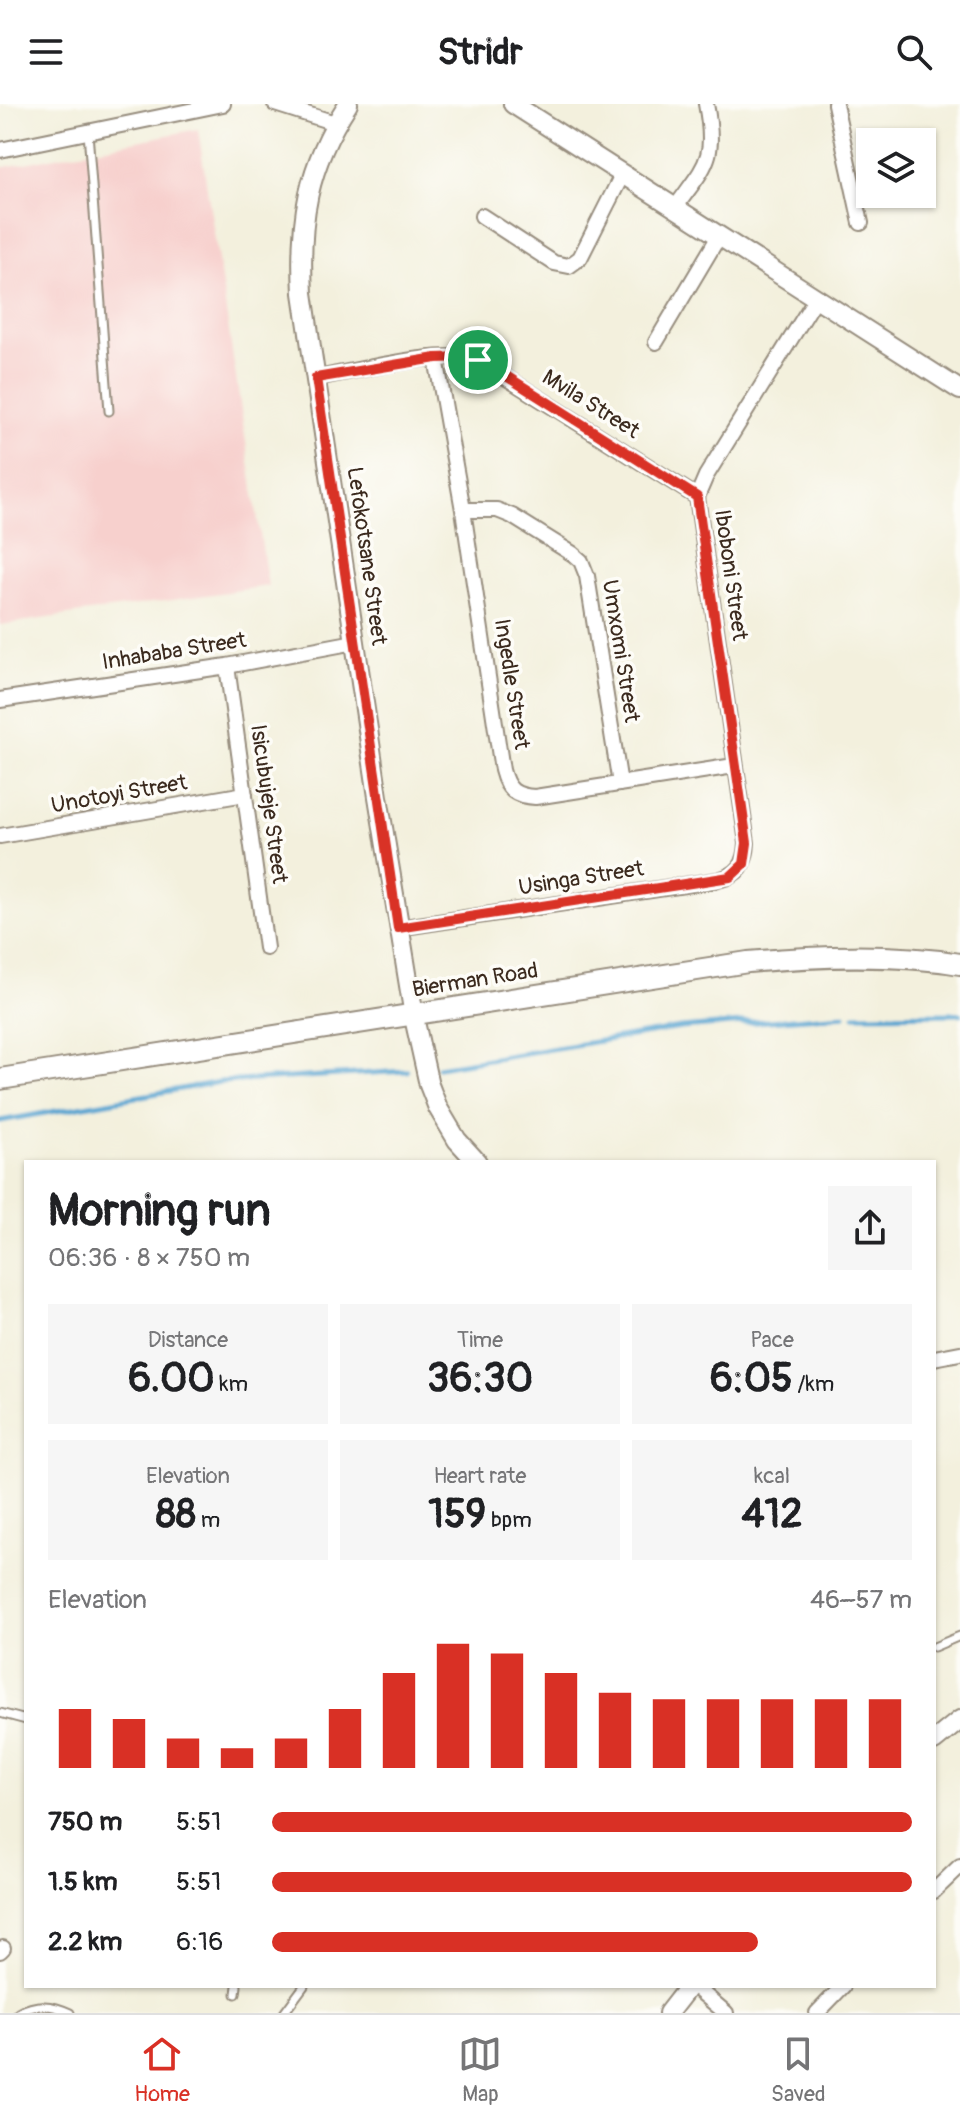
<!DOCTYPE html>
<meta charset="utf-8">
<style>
body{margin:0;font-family:Pangolin,sans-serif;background:#f6f6f6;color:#202124;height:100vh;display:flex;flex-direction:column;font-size:30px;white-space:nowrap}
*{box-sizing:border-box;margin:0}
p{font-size:26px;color:#757577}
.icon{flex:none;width:44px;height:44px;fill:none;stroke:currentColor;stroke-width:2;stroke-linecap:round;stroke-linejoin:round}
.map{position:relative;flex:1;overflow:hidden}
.panel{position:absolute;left:24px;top:1056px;width:912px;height:828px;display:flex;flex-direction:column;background:#fff;border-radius:0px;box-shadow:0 2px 6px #0004}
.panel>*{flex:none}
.fabs{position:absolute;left:856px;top:24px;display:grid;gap:16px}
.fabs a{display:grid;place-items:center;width:80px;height:80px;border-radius:0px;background:#fff;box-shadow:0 2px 6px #0004;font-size:40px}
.pin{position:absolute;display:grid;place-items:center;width:68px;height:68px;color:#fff;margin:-34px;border:4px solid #fff;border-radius:50%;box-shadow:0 2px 8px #0007}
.round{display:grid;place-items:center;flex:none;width:84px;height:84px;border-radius:0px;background:#f6f6f6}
.headline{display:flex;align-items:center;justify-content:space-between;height:136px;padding:0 24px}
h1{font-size:44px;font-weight:800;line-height:60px}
.stats{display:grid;grid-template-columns:repeat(3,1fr);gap:12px;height:136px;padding:8px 24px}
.stats div{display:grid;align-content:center;border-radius:0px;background:#f6f6f6;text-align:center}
.stats b{font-size:40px;font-weight:800}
.stats small{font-size:22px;font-weight:400}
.stats p{font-size:22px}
.chart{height:224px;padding:16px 24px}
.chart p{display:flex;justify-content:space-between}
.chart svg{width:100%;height:144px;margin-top:8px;stroke:#d93025;stroke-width:6}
ul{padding:0 24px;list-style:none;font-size:26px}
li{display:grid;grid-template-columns:128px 96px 1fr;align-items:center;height:60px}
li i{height:20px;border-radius:10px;background:#d93025}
header{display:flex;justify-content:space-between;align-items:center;height:104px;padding:0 24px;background:#fff;font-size:36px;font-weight:800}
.tabs{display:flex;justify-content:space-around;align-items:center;height:112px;border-top:2px solid #e0e0e0;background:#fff;font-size:22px;color:#757577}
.tabs a{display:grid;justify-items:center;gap:4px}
.tabs .selected{color:#d93025}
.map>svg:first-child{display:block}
.built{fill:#f7d0cd}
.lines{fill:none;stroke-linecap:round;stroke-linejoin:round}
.stream{stroke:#59a5d1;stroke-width:5}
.service-casing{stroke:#978d7e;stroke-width:11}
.minor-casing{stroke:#978d7e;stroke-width:18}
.tertiary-casing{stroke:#978d7e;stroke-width:22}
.secondary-casing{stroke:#978d7e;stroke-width:24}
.service{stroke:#fff;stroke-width:7}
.minor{stroke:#fff;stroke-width:14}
.tertiary{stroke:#fff;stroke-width:18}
.secondary{stroke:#fff;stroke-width:20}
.route-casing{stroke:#fff;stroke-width:16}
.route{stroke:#d93025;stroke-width:10}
.labels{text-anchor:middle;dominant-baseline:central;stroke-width:7;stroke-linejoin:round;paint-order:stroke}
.street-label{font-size:22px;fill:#3b2a1e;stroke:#fdfcf7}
</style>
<header><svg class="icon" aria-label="menu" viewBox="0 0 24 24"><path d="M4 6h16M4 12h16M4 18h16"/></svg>Stridr<svg class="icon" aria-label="search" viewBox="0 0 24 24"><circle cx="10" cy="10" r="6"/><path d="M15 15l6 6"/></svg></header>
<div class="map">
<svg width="960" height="1909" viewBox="0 0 960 1909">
<rect width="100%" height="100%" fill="#fdfcf7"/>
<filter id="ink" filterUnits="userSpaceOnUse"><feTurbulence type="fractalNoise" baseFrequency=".0125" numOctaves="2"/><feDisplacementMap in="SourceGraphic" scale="16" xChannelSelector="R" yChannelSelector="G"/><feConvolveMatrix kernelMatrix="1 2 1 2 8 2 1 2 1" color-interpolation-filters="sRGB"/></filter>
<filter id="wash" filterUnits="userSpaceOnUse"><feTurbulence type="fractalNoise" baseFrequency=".006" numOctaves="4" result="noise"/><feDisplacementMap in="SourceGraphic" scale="32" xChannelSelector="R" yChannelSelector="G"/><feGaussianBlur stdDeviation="1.8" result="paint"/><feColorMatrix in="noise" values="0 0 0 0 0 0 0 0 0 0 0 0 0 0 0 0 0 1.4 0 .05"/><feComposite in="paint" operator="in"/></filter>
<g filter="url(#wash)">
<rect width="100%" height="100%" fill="#f3f0dd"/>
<path class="built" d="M198 25 268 482 0 521V64Z"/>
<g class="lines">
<path class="stream" d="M855 911 960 910
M438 963 681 924 844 911
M0 1017 220 978 407 967"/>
</g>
</g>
<g filter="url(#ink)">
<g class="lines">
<g class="service-casing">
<path id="service" d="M88 28 109 307
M934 1543 960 1532
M0 1609 26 1616
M236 1890 237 1882
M18 1909C36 1899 52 1900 70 1909
M284 1909 304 1882"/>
</g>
<g class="minor-casing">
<path id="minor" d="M275 0 335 19
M835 0 861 119
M0 46 223 0
M675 104C706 60 717 56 706 0
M482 112 554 159 569 162 580 154 622 71
M656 238 719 132
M436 254 463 406 502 666C507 686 515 692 535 693L734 662
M316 274C359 267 439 245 478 256L697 393
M463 406H497L512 412 573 450 581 457 587 472 620 680
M227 562 266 844
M0 596 227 562 355 538
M0 732 245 690
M398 824 718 776C739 771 746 760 747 739L697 393 706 372 816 194
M934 1254 960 1249
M934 1787 960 1762
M0 1847 3 1844
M694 1882 726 1909
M817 1909 843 1882"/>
</g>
<g class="tertiary-casing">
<path id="tertiary" d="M348 0C307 63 299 116 303 189L378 693 415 918 429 981 438 1004 457 1036 477 1058
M513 0 960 286
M934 1637 960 1616
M668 1909 689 1882"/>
</g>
<g class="secondary-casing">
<path id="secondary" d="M0 975 748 858C817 852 891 849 960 860"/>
</g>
<use href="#service" class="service"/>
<use href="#minor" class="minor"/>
<use href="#tertiary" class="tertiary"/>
<use href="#secondary" class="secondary"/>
</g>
</g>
<g class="lines" filter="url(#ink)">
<g class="route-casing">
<path id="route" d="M466 253 492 263 697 393 747 739 744 760 730 773 398 824 316 274 436 254Z"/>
</g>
<use href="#route" class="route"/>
</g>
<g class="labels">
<g class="street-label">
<text transform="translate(591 300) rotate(32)">Mvila Street</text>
<text transform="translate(367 452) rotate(82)">Lefokotsane Street</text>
<text transform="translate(731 471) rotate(82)">Iboboni Street</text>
<text transform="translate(174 547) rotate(-9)">Inhababa Street</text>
<text transform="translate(621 547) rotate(81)">Umxomi Street</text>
<text transform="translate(512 580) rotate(81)">Ingedle Street</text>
<text transform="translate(119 690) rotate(-10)">Unotoyi Street</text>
<text transform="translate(269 700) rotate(82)">Isicubujeje Street</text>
<text transform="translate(581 774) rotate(-9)">Usinga Street</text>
<text transform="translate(475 876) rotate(-9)">Bierman Road</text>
</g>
</g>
</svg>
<div class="fabs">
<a><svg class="icon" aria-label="layers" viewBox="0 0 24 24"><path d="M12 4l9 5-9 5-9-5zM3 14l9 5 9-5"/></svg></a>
</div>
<div class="pin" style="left:478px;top:256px;background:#1e9e55"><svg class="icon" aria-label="arrive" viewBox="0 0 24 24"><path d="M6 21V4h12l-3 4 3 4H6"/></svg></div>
<section class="panel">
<div class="headline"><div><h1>Morning run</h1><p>06:36 · 8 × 750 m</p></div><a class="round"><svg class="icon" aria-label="share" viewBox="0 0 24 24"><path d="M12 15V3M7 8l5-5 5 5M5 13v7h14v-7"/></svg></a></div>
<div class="stats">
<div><p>Distance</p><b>6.00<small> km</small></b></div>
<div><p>Time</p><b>36:30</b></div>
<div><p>Pace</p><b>6:05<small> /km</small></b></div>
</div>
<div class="stats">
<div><p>Elevation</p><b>88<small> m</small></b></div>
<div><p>Heart rate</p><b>159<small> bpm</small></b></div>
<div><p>kcal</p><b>412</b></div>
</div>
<div class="chart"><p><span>Elevation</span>46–57 m</p>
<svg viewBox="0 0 160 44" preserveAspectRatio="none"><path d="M5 44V26M15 44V29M25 44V35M35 44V38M45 44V35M55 44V26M65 44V15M75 44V6M85 44V9M95 44V15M105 44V21M115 44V23M125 44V23M135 44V23M145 44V23M155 44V23"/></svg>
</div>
<ul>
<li><b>750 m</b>5:51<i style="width:100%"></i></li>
<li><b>1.5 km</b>5:51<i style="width:100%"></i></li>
<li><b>2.2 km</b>6:16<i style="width:76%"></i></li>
</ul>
</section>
</div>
<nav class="tabs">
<a class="selected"><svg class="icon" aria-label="home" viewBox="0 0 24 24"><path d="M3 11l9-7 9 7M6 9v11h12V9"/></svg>Home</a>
<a><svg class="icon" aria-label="map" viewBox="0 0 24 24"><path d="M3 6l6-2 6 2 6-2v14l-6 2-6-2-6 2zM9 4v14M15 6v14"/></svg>Map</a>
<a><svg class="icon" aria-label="saved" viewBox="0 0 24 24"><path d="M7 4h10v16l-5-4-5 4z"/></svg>Saved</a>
</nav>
